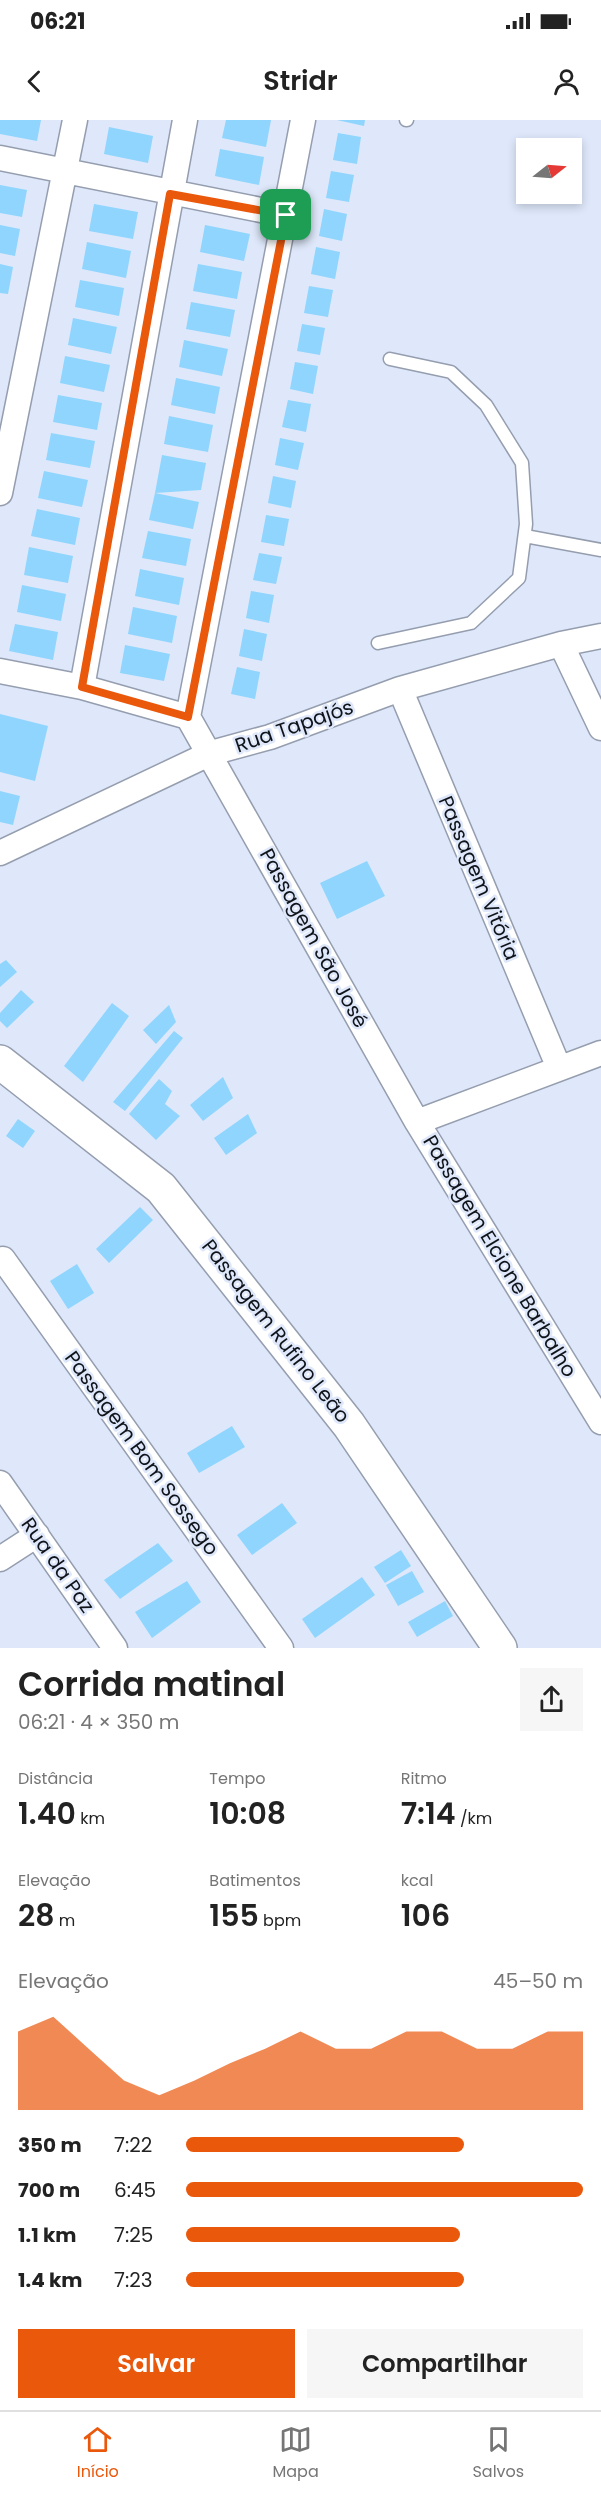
<!DOCTYPE html>
<html lang="pt">
<meta charset="utf-8">
<style>
body{margin:0;font-family:Poppins,sans-serif;background:#f6f6f6;color:#222;height:100vh;display:flex;flex-direction:column;font-size:22px;white-space:nowrap}
*{box-sizing:border-box;margin:0}
p{font-size:20px;color:#767676}
.icon{flex:none;width:33px;height:33px;fill:none;stroke:currentColor;stroke-width:2;stroke-linecap:round;stroke-linejoin:round}
.map{position:relative;height:1528px;overflow:hidden}
.details{display:flex;flex-direction:column;background:#fff;flex:1}
.details>*{flex:none}
.needle{width:39px;rotate:73deg}
.tools{position:absolute;left:516px;top:18px;display:grid;gap:12px}
.tools a{display:grid;place-items:center;width:66px;height:66px;border-radius:0px;background:#fff;box-shadow:0 3px 9px #0003;font-size:30px}
.pin{position:absolute;display:grid;place-items:center;width:51px;height:51px;color:#fff;margin:-26px;border-radius:12px;box-shadow:0 3px 9px #0006}
.round{display:grid;place-items:center;flex:none;width:63px;height:63px;border-radius:0px;background:#f6f6f6}
.headline{display:flex;align-items:center;justify-content:space-between;height:102px;padding:0 18px}
h1{font-size:33px;font-weight:600;line-height:45px}
.stats{display:grid;grid-template-columns:repeat(3,1fr);gap:9px;height:102px;padding:6px 18px}
.stats div{display:grid;align-content:center}
.stats b{font-size:30px;font-weight:600}
.stats small{font-size:16px;font-weight:400}
.stats p{font-size:16px}
.chart{height:168px;padding:12px 18px}
.chart p{display:flex;justify-content:space-between}
.chart svg{width:100%;height:108px;margin-top:6px;fill:#ea580c;opacity:.7}
.cta{display:flex;gap:12px;margin-top:auto;padding:12px 18px}
.cta a{flex:1;height:69px;border-radius:0px;background:#ea580c;color:#fff;font-size:24px;font-weight:600;line-height:69px;text-align:center}
.cta a+a{background:#f6f6f6;color:#222}
ul{padding:0 18px;list-style:none;font-size:20px}
li{display:grid;grid-template-columns:96px 72px 1fr;align-items:center;height:45px}
li i{height:15px;border-radius:8px;background:#ea580c}
.status{display:flex;justify-content:space-between;align-items:center;height:42px;padding:0 30px;background:#fff;direction:ltr}
.status svg{height:16px;fill:currentColor}
header{display:flex;justify-content:space-between;align-items:center;height:78px;padding:0 18px;background:#fff;font-size:27px;font-weight:600}
.tabs{display:flex;justify-content:space-around;align-items:center;height:84px;border-top:2px solid #e0e0e0;background:#fff;font-size:16px;color:#767676}
.tabs a{display:grid;justify-items:center;gap:3px}
.tabs .active{color:#ea580c}
.map>svg:first-child{display:block}
.building{fill:#8fd5fe}
.lines{fill:none;stroke-linecap:round;stroke-linejoin:round}
.lane-casing{stroke:#959eaf;stroke-width:15}
.street-casing{stroke:#959eaf;stroke-width:27}
.secondary-casing{stroke:#959eaf;stroke-width:36}
.lane{stroke:#fff;stroke-width:12}
.street{stroke:#fff;stroke-width:24}
.secondary{stroke:#fff;stroke-width:33}
.route-casing{stroke:#fff;stroke-width:12}
.route{stroke:#ea580c;stroke-width:8}
.labels{text-anchor:middle;dominant-baseline:central;stroke-width:5;stroke-linejoin:round;paint-order:stroke}
.street-label{font-size:20px;fill:#10141a;stroke:#dee8fa}
</style>
<div class="status"><b>06:21</b><svg viewBox="0 0 49 12"><path d="M0 12V9h3v3zM5 12V6h3v6zM10 12V3h3v9zM15 12V0h3v12zM26 1h20v11H26zM47 4h2v5h-2z"/></svg></div>
<header><svg class="icon" aria-label="back" viewBox="0 0 24 24"><path d="M15 5l-7 7 7 7"/></svg>Stridr<svg class="icon" aria-label="person" viewBox="0 0 24 24"><circle cx="12" cy="8" r="4"/><path d="M4 21q1-7 8-7t8 7"/></svg></header>
<div class="map">
<svg width="601" height="1528" viewBox="0 0 601 1528">
<rect width="100%" height="100%" fill="#dee8fa"/>
<path class="building" d="M0 0H41L37 21 0 14Z
M226 0H271L266 27 222 18Z
M337 0H365L364 6Z
M109 7 153 16 148 43 104 34Z
M338 13 361 17 357 44 333 40Z
M220 29 264 37 259 65 215 56Z
M331 51 354 55 349 82 326 78Z
M0 65 27 70 22 97 0 93Z
M94 84 138 92 133 119 89 111Z
M324 89 347 94 342 121 319 116Z
M0 105 20 109 15 136 0 133Z
M205 105 250 114 244 141 200 132Z
M87 122 131 131 126 158 82 149Z
M316 127 340 132 335 159 311 154Z
M0 144 13 147 8 174 0 173Z
M198 144 242 152 237 179 193 171Z
M80 160 124 168 119 196 75 187Z
M309 166 333 170 328 197 304 193Z
M191 182 235 190 230 217 186 209Z
M73 198 117 207 111 234 68 225Z
M302 204 325 208 320 235 297 231Z
M184 220 228 229 222 256 179 247Z
M65 236 110 245 104 272 60 263Z
M295 242 318 246 313 274 290 269Z
M176 258 220 267 215 294 171 285Z
M58 275 102 283 97 310 53 302Z
M288 280 311 284 306 312 282 307Z
M169 296 213 305 208 332 164 324Z
M51 313 95 321 90 348 46 340Z
M280 318 304 323 298 350 275 345Z
M162 335 206 343 201 370 155 373Z
M44 351 88 360 82 387 38 378Z
M273 356 296 361 291 388 268 383Z
M155 373 199 382 193 409 149 400Z
M37 389 80 398 75 425 31 416Z
M266 395 289 399 284 426 261 422Z
M148 411 191 419 186 446 142 438Z
M29 427 73 436 68 463 24 455Z
M259 433 282 437 276 464 253 460Z
M140 449 184 458 179 485 135 476Z
M22 465 66 474 61 501 17 492Z
M251 471 274 475 269 503 246 498Z
M133 487 177 496 172 523 128 514Z
M15 504 58 512 53 540 9 531Z
M244 509 267 514 262 541 239 536Z
M125 525 170 534 164 561 120 553Z
M237 547 260 552 255 579 231 574Z
M0 594 48 606 35 661 0 652Z
M0 671 20 676 13 705 0 702Z
M367 741 385 776 337 799 320 763Z
M6 840 17 852 0 867V844Z
M21 870 34 882 7 908 0 901V893Z
M112 883 129 896 83 962 64 946Z
M169 885 176 902 156 924 143 910Z
M174 911 183 918 125 991 113 982Z
M223 957 233 978 203 1001 190 985Z
M159 959 172 971 165 984 180 996 156 1020 129 994Z
M248 994 257 1013 226 1035 214 1018Z
M18 999 35 1011 23 1028 6 1016Z
M140 1087 153 1100 109 1143 96 1129Z
M77 1144 94 1173 68 1189 50 1161Z
M232 1306 245 1327 199 1353 187 1333Z
M282 1383 297 1403 252 1435 237 1415Z
M158 1423 173 1441 120 1479 104 1460Z
M401 1430 411 1446 385 1463 374 1447Z
M412 1451 424 1472 398 1486 386 1465Z
M362 1457 375 1475 315 1518 302 1499Z
M187 1461 201 1482 152 1518 135 1492Z
M445 1481 453 1496 417 1517 408 1502Z"/>
<g class="lines">
<g class="lane-casing">
<path id="lane" d="M406 0H407
M525 416 601 430
M378 523 471 503 519 458 526 404 522 343 486 285 451 252 390 239"/>
</g>
<g class="street-casing">
<path id="street" d="M0 38 286 95
M0 373 75 0
M561 524 601 608
M0 551 82 567 188 597 417 1002 601 1302
M82 567 185 0
M400 569 559 948
M188 597 303 0
M0 733 211 633 270 617 400 569 561 524 601 516
M417 1002 601 933
M3 1139 281 1528
M0 1363 115 1528
M0 1439 37 1415"/>
</g>
<g class="secondary-casing">
<path id="secondary" d="M0 942 161 1068 349 1305 500 1528"/>
</g>
<use href="#lane" class="lane"/>
<use href="#street" class="street"/>
<use href="#secondary" class="secondary"/>
</g>
<g class="lines">
<g class="route-casing">
<path id="route" d="M170 74 286 95 188 597 82 567Z"/>
</g>
<use href="#route" class="route"/>
</g>
<g class="labels">
<g class="street-label">
<text transform="translate(294 606) rotate(-19)">Rua Tapajós</text>
<text transform="translate(479 758) rotate(67)">Passagem Vitória</text>
<text transform="translate(314 818) rotate(61)">Passagem São José</text>
<text transform="translate(500 1136) rotate(59)">Passagem Elcione Barbalho</text>
<text transform="translate(276 1211) rotate(52)">Passagem Rufino Leão</text>
<text transform="translate(142 1333) rotate(54)">Passagem Bom Sossego</text>
<text transform="translate(58 1445) rotate(55)">Rua da Paz</text>
</g>
</g>
</svg>
<div class="tools">
<a><svg class="needle" viewBox="-14 -14 28 28"><path d="M0-13l5 13h-10z" fill="#e53935"/><path d="M0 13l5-13h-10z" fill="#767676"/></svg></a>
</div>
<div class="pin" style="left:286px;top:95px;background:#1e9e55"><svg class="icon" aria-label="arrive" viewBox="0 0 24 24"><path d="M6 21V4h12l-3 4 3 4H6"/></svg></div>
</div>
<section class="details">
<div class="headline"><div><h1>Corrida matinal</h1><p>06:21 · 4 × 350 m</p></div><a class="round"><svg class="icon" aria-label="share" viewBox="0 0 24 24"><path d="M12 15V3M7 8l5-5 5 5M5 13v7h14v-7"/></svg></a></div>
<div class="stats">
<div><p>Distância</p><b>1.40<small> km</small></b></div>
<div><p>Tempo</p><b>10:08</b></div>
<div><p>Ritmo</p><b>7:14<small> /km</small></b></div>
</div>
<div class="stats">
<div><p>Elevação</p><b>28<small> m</small></b></div>
<div><p>Batimentos</p><b>155<small> bpm</small></b></div>
<div><p>kcal</p><b>106</b></div>
</div>
<div class="chart"><p><span>Elevação</span>45–50 m</p>
<svg viewBox="0 0 160 44" preserveAspectRatio="none"><path d="M0 44V12L10 6L20 19L30 32L40 38L50 32L60 25L70 19L80 12L90 19L100 19L110 12L120 12L130 19L140 19L150 12L160 12V44z"/></svg>
</div>
<ul>
<li><b>350 m</b>7:22<i style="width:70%"></i></li>
<li><b>700 m</b>6:45<i style="width:100%"></i></li>
<li><b>1.1 km</b>7:25<i style="width:69%"></i></li>
<li><b>1.4 km</b>7:23<i style="width:70%"></i></li>
</ul>
<div class="cta"><a>Salvar</a><a>Compartilhar</a></div>
</section>
<nav class="tabs">
<a class="active"><svg class="icon" aria-label="home" viewBox="0 0 24 24"><path d="M3 11l9-7 9 7M6 9v11h12V9"/></svg>Início</a>
<a><svg class="icon" aria-label="map" viewBox="0 0 24 24"><path d="M3 6l6-2 6 2 6-2v14l-6 2-6-2-6 2zM9 4v14M15 6v14"/></svg>Mapa</a>
<a><svg class="icon" aria-label="saved" viewBox="0 0 24 24"><path d="M7 4h10v16l-5-4-5 4z"/></svg>Salvos</a>
</nav>
